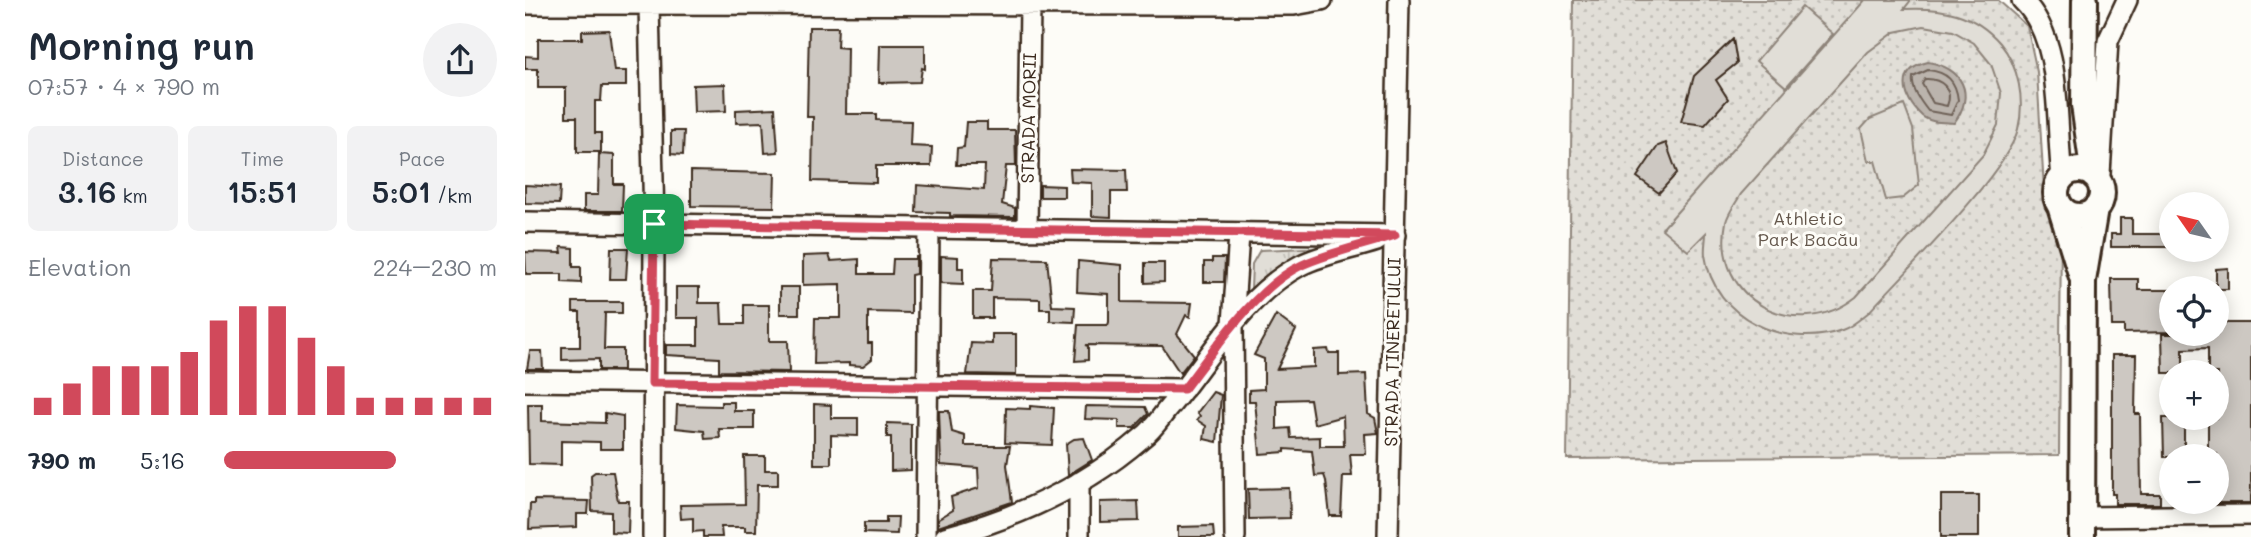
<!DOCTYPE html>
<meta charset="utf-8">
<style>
body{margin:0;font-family:Mali,sans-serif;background:#f2f2f3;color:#1f2937;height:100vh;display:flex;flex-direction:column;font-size:26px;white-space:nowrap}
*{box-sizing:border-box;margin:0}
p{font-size:23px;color:#747a83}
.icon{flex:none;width:38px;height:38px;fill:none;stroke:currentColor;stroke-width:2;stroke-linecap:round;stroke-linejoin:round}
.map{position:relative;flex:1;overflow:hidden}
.drawer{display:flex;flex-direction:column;background:#fff;width:525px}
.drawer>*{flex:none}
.needle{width:46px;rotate:304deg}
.tools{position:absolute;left:1634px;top:192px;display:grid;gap:14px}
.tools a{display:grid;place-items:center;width:70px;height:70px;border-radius:50%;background:#fff;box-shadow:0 4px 18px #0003;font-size:35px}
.pin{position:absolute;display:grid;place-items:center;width:60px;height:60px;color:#fff;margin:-30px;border-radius:14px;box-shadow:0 4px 10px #0006}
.round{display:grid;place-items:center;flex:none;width:74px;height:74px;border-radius:37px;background:#f2f2f3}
.headline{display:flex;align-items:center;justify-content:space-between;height:119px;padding:0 28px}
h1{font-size:38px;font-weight:600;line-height:52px}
.figures{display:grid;grid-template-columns:repeat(3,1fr);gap:10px;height:119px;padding:7px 28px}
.figures div{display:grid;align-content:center;border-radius:10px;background:#f2f2f3;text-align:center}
.figures b{font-size:30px;font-weight:600}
.figures small{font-size:19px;font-weight:400}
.figures p{font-size:19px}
.chart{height:196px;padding:14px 28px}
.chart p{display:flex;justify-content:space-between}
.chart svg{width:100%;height:126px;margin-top:7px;stroke:#d1495b;stroke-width:6}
ul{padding:0 28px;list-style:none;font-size:23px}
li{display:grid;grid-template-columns:112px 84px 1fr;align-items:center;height:52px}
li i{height:18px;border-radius:9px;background:#d1495b}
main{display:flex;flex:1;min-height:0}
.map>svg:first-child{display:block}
.grass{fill:url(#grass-tufts);stroke:#8e847a;stroke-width:2}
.park{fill:url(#park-dots);stroke:#8e847a;stroke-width:2}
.pitch{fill:#e1ded7;stroke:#8e847a;stroke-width:2;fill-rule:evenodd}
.water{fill:#bbb4ad;stroke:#887d74;stroke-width:2}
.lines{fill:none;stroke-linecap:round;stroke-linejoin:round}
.shore{stroke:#6e6157;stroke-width:2}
.building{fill:#cdc8c2;stroke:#3b2a1e;stroke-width:2;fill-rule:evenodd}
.minor-casing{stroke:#3b2a1e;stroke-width:24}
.major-casing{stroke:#3b2a1e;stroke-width:30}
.minor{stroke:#fdfcf7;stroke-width:19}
.major{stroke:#fdfcf7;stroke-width:24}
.route-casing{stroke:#fff;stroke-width:14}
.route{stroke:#d1495b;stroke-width:9}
.labels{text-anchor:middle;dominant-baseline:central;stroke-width:6;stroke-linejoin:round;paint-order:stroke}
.street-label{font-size:18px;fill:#3b2a1e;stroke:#fdfcf7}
.park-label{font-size:18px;fill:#64574c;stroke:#fdfcf7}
</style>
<main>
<section class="drawer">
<div class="headline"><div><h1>Morning run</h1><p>07:57 · 4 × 790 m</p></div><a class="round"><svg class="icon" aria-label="share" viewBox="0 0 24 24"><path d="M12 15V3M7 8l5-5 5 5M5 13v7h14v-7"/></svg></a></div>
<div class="figures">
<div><p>Distance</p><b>3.16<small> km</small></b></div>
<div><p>Time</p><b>15:51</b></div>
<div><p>Pace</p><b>5:01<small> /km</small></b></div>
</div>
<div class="chart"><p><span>Elevation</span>224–230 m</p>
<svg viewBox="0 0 160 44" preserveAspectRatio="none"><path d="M5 44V38M15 44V33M25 44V27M35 44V27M45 44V27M55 44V22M65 44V11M75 44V6M85 44V6M95 44V17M105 44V27M115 44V38M125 44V38M135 44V38M145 44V38M155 44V38"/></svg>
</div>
<ul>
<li><b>790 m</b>5:16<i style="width:63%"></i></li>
</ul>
</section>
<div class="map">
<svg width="1726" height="537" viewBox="0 0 1726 537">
<defs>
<pattern id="grass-tufts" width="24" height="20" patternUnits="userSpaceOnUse" patternTransform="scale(1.75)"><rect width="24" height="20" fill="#e1ded7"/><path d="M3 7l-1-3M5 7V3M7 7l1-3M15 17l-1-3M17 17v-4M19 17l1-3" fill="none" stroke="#c2bfb8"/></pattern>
<pattern id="park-dots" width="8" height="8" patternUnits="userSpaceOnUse" patternTransform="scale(1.75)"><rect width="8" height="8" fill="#e1ded7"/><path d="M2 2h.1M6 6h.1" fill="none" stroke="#c2bfb8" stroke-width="1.8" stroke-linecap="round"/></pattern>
</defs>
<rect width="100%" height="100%" fill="#fdfcf7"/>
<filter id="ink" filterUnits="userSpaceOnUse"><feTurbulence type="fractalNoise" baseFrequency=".0143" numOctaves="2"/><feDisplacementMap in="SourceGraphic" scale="14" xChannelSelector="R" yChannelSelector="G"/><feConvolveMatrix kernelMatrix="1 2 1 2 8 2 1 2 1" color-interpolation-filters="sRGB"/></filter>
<g filter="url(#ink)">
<path class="grass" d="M781 248 793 249 728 291 726 289 727 264 735 250Z"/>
<path class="park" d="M1048 0H1473L1502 26 1512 72 1519 189 1536 233 1534 455 1042 459Z"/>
<path class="pitch" d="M1340 0H1386L1379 9C1417 7 1449 13 1475 43 1494 66 1500 100 1493 129 1482 173 1378 274 1344 312 1336 318 1327 327 1317 330 1261 350 1189 319 1180 255 1179 248 1181 240 1181 233L1163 251 1137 229ZM1399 26 1428 31 1449 43 1466 64 1476 93 1473 125 1458 155 1331 297C1271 344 1186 300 1201 222 1203 213 1211 203 1216 194L1343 52 1370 32Z
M1277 7 1308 34 1261 87 1231 61Z
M1379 105 1388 129 1394 185 1378 198 1361 200 1350 161H1343L1336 129 1345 119Z"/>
<path class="water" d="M1403 62C1437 68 1451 93 1429 123 1419 122 1405 123 1397 116 1377 97 1371 69 1403 62Z"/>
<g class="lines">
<path class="shore" d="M1403 70C1422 72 1431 81 1433 100L1426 115 1403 111C1396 102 1386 89 1388 77Z
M1400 79C1416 78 1429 89 1422 106L1408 103 1397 84Z"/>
</g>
<path class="building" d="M284 27H313L312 47 322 48 321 114H351V120L386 121 385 146 407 147 406 166H351V183L287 181 288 117H282Z
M84 30 89 71H101V86H77L76 101H70V133H76V152H52V117H41V88H13V69H0V56L13 57V39H57V31Z
M1208 39 1212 63 1191 80 1203 99 1180 125 1156 122 1169 76Z
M355 45H400V69L397 68 395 82 354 83Z
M200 84 201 111 169 112 168 85Z
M250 108 253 152 240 153 238 122 211 123V110Z
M441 122H462V130H490L491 166H481L477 204 490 208V217L425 216V213L391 212 392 185 459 190 460 165H431L432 148 439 147Z
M146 131H159L158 155 146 154Z
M1141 143 1152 173 1134 193 1112 177 1133 146Z
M74 154 89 155V184H98L97 211H59V195H73Z
M545 169 601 170 602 192H586V217L567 216V183L546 182Z
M166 171 250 173 249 207 166 206Z
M0 185 35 187 34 204 0 203Z
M515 185 539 186V197H515Z
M1595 218H1607V234H1647V247H1586V234H1595Z
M36 247 48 248V267H56V283L37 282V274H1L0 252 37 253Z
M86 248H103L101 279H85Z
M304 255 306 261 334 259V274H367L368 259H391V256V274L386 275V313L343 312V343H347V359L338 366 324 365V363L289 364 290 318H316V284L278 285V256Z
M416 256 433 257V268H438V284L416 283Z
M468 258 522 259 527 306 550 307 549 322 525 321V309H515V299L467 298V318H448V291H466Z
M687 258H700L699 282H679V262H687Z
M553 261 597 265V302L667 303 665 317 661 315 652 334 669 355 655 373 637 346 560 345 563 346V360L550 361 553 325H583L584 322V294L552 292Z
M620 263H639V282L620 283Z
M1703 268V289H1691V269Z
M1586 279H1613V290H1647V332L1599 333V326H1587Z
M151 287H174V303H196L197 324H219V305H244V341H263L264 372 194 371V358L141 355V345H173V318H151Z
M255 287H274V314H255Z
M48 302H97V313H80L79 349H98V370H74V359L37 360V347H55V312H48Z
M751 315 771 330 752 369 789 367V350L803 349 804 353H814V375L841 374 843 414 850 418 853 433 840 434 841 454H825L827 476H818L816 516H805L801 481 799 475 790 476 787 451 760 449V452L735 454 730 401H724V390L739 389V359L729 355ZM785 399 789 424 818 416 819 446H795V437L766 438 765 428 752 429V400Z
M1692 323H1726V503H1692V454H1683V418H1692V373H1683V348L1658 349V373H1638L1637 334H1692Z
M467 334H491V375L442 374 446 343 467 344Z
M5 351H17L18 369H2Z
M1587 355H1611L1610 414H1615L1616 494H1635V504H1590V494H1587Z
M688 392 696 395 692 442 679 439 681 426 672 420 675 416 672 413Z
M196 402H209V411H229V429H194L195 438 180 439 179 431 151 428 152 405 196 406Z
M3 404H17V421L80 423V413L98 416V449H75V442L36 441V465L4 464Z
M289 404 306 405V418H333V436L306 435V464H289Z
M505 406 529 408 527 445 480 443 481 408 505 409Z
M561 406 620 407 623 414 609 428H594V420L560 419Z
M414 411H424L427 432 440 436V446H485L482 465 487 502 413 527V519L428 510 426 497 454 488 453 468 416 465Z
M1638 418H1659V457H1639Z
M362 423 386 424V470L366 471V437H362Z
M559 438 567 460 543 475 541 444 549 439Z
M219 456H240V470H253V485H232L231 531H220V527H196L197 537H178V531L168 532V518L156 519 155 505 220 504Z
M70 472H88L93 501H104L103 533 86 532V512L67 511 66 475Z
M764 488 765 518 724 519 723 489Z
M1416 495H1454V537H1416Z
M9 500 64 501 63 514H52V527L4 529 5 504H9Z
M613 501 614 521 575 522V502Z
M361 517H373L372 534 339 533V523H361Z
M688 526 689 537H653V527Z"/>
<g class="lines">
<g class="minor-casing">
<path id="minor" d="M1497 0C1539 40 1530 121 1537 177
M0 4 769 5 797 0
M124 5 129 224 128 537
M1575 174 1583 41 1602 0
M0 222 870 235
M502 230 505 5
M0 381 659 389
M554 482V537
M1557 517 1726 515
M401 537 404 228
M420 537C491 518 562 486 618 437 629 429 637 415 646 405 685 358 719 295 776 265 798 254 828 249 852 241
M710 537 708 324 714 234
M863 537 874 0"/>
</g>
<g class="major-casing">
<path id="major" d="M1560 0 1559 105 1569 176
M1531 193a23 23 0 1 1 46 0a23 23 0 1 1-46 0Z
M1536 209 1557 277
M1557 537 1558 281 1570 209"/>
</g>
<use href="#minor" class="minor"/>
<use href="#major" class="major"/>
</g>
</g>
<g class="lines" filter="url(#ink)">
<g class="route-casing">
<path id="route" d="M129 224 870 235C840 245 806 252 777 265 733 285 688 351 659 389L127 383Z"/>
</g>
<use href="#route" class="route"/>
</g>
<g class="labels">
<g class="street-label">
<text transform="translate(503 118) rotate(-89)">STRADA MORII</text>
<text transform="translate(867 352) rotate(-89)">STRADA TINERETULUI</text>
</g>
<g class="park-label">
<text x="1283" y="218">Athletic<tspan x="1283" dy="21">Park Bacău</tspan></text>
</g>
</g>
</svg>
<div class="tools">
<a><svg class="needle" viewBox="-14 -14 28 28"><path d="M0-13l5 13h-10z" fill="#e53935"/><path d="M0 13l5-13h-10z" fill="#747a83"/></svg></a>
<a><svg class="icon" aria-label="locate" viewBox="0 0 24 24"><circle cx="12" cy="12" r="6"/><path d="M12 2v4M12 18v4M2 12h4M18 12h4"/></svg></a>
<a>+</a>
<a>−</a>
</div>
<div class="pin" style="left:129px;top:224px;background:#1e9e55"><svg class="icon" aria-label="arrive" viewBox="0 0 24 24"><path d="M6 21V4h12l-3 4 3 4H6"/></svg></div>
</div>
</main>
